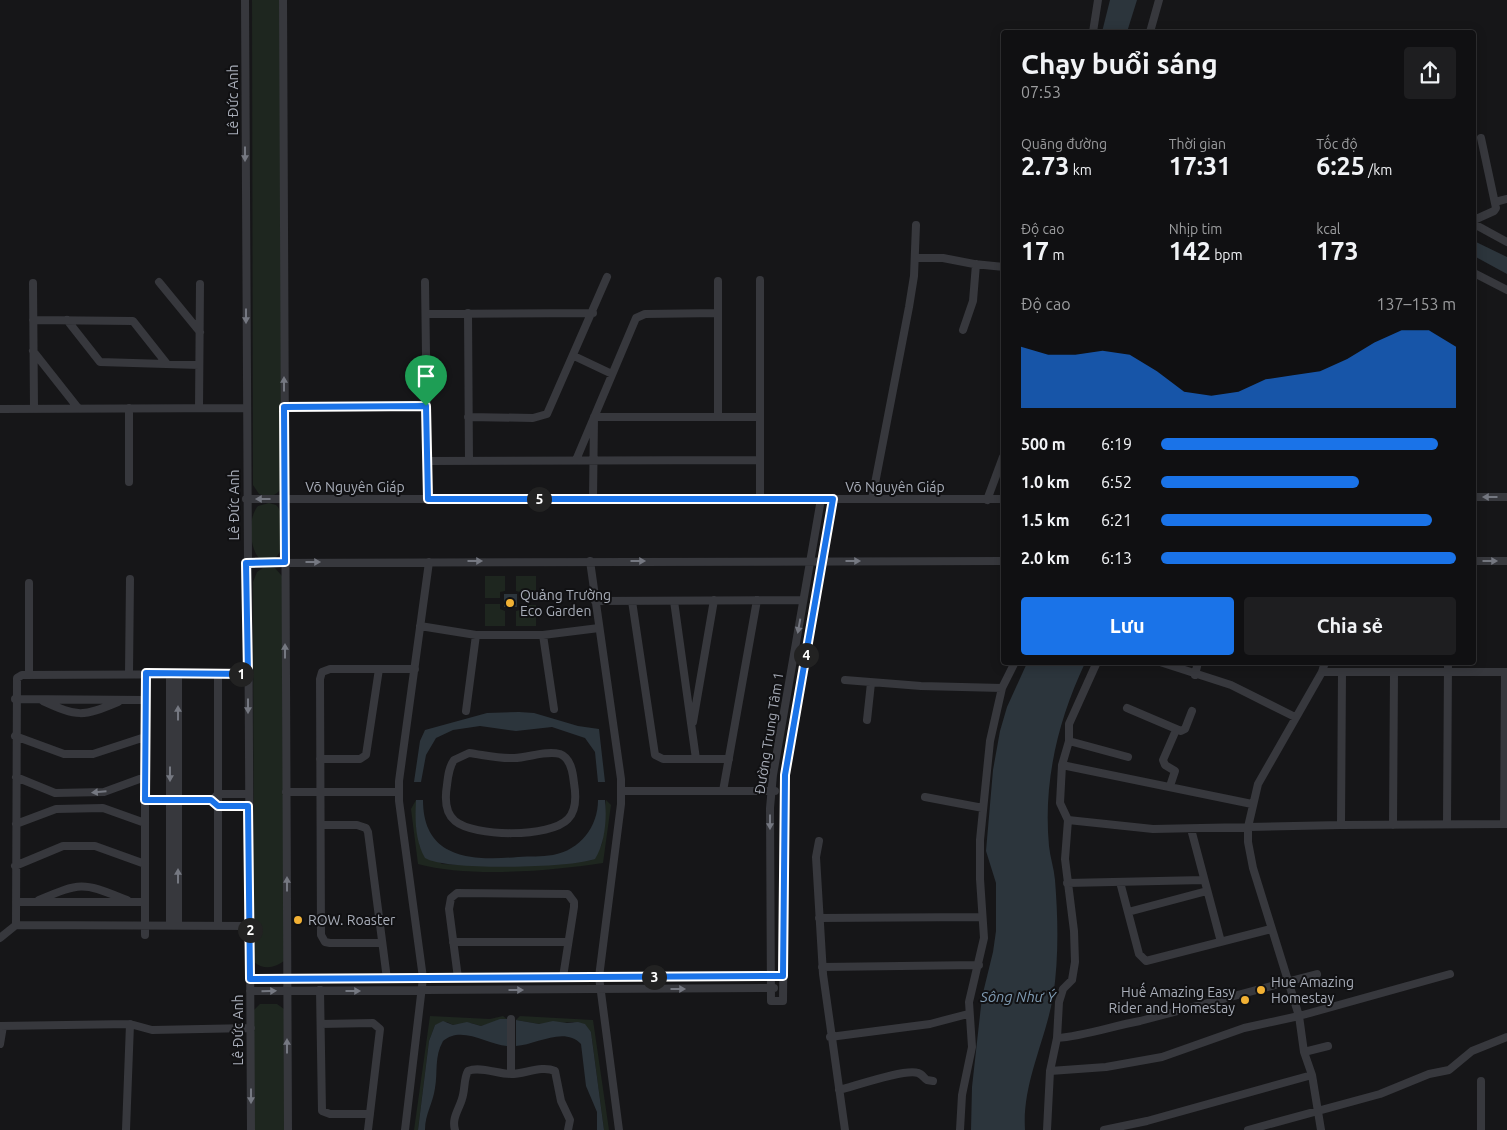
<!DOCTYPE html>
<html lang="vi">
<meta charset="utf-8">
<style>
body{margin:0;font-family:Ubuntu,sans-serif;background:#1e1e20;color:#f1f3f6;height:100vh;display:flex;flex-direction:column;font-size:19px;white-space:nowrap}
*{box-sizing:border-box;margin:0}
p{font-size:16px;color:#9c9d9f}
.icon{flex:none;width:28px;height:28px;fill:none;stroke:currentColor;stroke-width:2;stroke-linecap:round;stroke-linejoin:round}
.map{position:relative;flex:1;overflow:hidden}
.drawer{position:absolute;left:1001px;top:30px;width:475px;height:635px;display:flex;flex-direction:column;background:#101012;border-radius:5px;box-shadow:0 2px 12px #0003,0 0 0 1px #303032}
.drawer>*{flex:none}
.pin{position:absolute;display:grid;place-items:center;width:42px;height:42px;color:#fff;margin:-51px -21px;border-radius:50% 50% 50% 0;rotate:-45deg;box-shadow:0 0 5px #0007}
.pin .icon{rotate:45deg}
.km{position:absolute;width:25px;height:25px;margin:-12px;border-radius:50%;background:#222;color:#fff;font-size:14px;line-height:25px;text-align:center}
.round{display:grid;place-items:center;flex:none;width:52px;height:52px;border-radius:5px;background:#1e1e20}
.overview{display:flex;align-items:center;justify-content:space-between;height:85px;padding:0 20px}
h1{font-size:28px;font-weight:700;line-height:38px}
.figures{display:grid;grid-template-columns:repeat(3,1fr);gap:8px;height:85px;padding:5px 20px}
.figures div{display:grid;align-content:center}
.figures b{font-size:25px;font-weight:700}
.figures small{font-size:14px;font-weight:400}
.figures p{font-size:14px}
.chart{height:140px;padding:10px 20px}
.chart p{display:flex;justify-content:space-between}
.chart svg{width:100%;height:90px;margin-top:5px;fill:#1a73e8;opacity:.7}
.button{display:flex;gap:10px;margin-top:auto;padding:10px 20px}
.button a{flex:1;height:58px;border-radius:5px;background:#1a73e8;color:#fff;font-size:20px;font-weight:700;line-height:58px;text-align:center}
.button a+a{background:#1e1e20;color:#f1f3f6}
ul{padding:0 20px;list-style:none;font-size:16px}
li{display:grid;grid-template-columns:80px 60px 1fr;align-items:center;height:38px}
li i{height:12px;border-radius:6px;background:#1a73e8}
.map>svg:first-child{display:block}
.green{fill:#1e261f}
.water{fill:#2c353c}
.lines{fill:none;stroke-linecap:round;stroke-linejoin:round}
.minor{stroke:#37383d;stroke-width:8}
.oneway{fill:#757881}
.route-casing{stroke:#fff;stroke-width:10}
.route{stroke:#1a73e8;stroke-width:6}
.poi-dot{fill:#f2b134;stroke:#111113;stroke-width:2}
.labels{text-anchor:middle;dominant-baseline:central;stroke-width:4;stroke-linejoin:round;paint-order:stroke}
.street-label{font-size:14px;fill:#a8adb8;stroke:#111113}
.poi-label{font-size:14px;fill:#a8adb8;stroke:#111113;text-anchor:start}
.water-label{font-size:15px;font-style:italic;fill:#7f9bb3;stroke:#111113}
</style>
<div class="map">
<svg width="1507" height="1130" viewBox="0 0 1507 1130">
<rect width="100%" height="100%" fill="#161618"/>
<path class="green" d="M252 0H282V485C279 496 269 498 259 494L253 485Z
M269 503 276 505C287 514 289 573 259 558 249 547 248 517 258 506Z
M264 567 275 568 282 576 284 961C275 968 263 970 254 962L253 582 257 572Z
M485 576H505V591L500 592V598H485Z
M516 576H536V598H521L520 592 516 591Z
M485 604H500V609L505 611V626H485Z
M521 605H536V626H516V611L520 610Z
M416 800V825L420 847 442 864 463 865H546L592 860 602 844 606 800 611 805 603 863C551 871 469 878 418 864L411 809Z
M260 1004H277L284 1009V1130H254V1010Z
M430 1016 490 1019 503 1016 507 1019 481 1026 471 1023 453 1025 447 1022 435 1025 429 1041 418 1130H414Z
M520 1016 593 1020 609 1130H604L591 1032 573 1022 539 1024 516 1020Z"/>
<path class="water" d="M1110 0H1137L1127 32H1102Z
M1474 241 1507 257V274L1474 256Z
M504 594H517V607H504Z
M1027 663H1085C1058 720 1043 782 1049 846 1050 857 1054 868 1055 880 1058 918 1059 958 1053 997 1045 1042 1022 1084 1025 1130H971L972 1087 982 997 993 952 996 931V883L986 851 993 770 1000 731 1007 707Z
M519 712 534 713 578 726 599 729 605 782H598L595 752 585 738 552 727 516 731 480 726 453 730 436 738 426 755 421 782H414L420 741 425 730 487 713Z
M416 800H423C423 859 472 861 518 857 530 856 541 857 553 855 580 850 598 827 598 800H605C607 819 605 843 595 859 571 868 445 871 425 858 415 840 415 820 416 800Z
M500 1019H507V1046C487 1044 461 1025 443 1041 434 1057 438 1072 435 1088 433 1103 425 1114 425 1130H418L429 1041 435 1025 443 1021 453 1025 467 1022 481 1026Z
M516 1020 539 1024 553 1021 567 1023 578 1022 585 1024 591 1032 604 1130H597V1112L586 1086 581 1044C564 1026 536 1045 516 1046Z"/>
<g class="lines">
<path class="minor" d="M245 0 251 1130
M283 0 288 1130
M1093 32 1098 0
M1150 32 1159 0
M1495 202 1507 199
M1474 220 1494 211 1496 208 1481 138
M1474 224 1507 242
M915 258H943L974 264 1004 267
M1474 273 1507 290
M760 280V499
M718 281V417
M159 282 200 332
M425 282 428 499
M33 283 34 408
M468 313 469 461
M426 314 593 313
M33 320 133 321 167 364
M67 320 100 362 199 365
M963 330 973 301 976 264
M33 351 78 408
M574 356 612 374
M285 407 426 406
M199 408 200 284
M0 409 246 408
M468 417 533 418 547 414 607 277
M576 460 636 318 645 314 718 313
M427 461 760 460
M129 482V408
M1474 497H1507
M246 499H1004
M593 499 594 417H760
M821 499 773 775 770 808 771 1001H783L785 775 833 499
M872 499 909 307 914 276 916 225
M987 500 1003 457
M590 561 621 779V804L599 977 619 1130
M1474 561H1507
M246 563 1004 561
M29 583V674
M595 601 803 600
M632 601 655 755 663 759H729
M674 601 696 759
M420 626 476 635H543L599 628
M543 635 554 709
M1160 662 1231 685 1295 717
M1322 672H1507
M129 673 130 579
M145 673V935
M170 673V925
M178 673V925
M248 674 22 675 17 678 16 925 250 926
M1195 675 1198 662
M845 680 921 686 1002 688
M15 699 145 700
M43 701C78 717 82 717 118 702
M1127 708 1181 731 1185 729 1192 711
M466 711 476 635
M867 720 871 683
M693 722 714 600
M15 736 64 754H93L145 737
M1069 741 1128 757
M469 753C484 755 499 759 514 758 528 758 546 750 560 754 571 758 573 773 574 783 576 795 577 810 568 819 550 838 474 837 455 821 445 813 445 797 447 785 448 776 449 767 454 760Z
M320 759H360L366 755 379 669
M1062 765 1252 804
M16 777 55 793 104 792 145 777
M1170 786 1175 771 1165 765 1163 760 1176 730
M621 791H775
M723 791 757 600
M286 792H399
M215 797 218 794H248
M925 797 983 808
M145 799 211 800 218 806H248
M1068 820 1153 829 1341 825 1507 824
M16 824 56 809 103 808 145 823
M1447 824 1448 662
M1504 824 1505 672
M321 825H357L366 828 368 832 387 979
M1341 825 1342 672
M1393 825 1394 672
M1191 829 1221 942
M819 841 816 857 823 974 845 1130
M15 866 63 846H95L145 864
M1120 882 1139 954 1146 961 1271 929
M1067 883 1204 880
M39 900C83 881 83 883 127 900
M16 902H145
M1128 912 1207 891
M819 918 982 917
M218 925V673
M0 938 16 925
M453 942H568
M382 943H330L325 942 321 935 320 679 322 672 330 669H415
M822 967 979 965
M458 978 449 909 451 898 457 893 568 894 574 902V907L563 977
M250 979 774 976
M320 990 322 1111 330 1114H370
M250 991 774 988
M511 1019V1074
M321 1024 373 1023 380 1029 368 1130
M0 1026 130 1024 152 1030 251 1028
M830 1037 930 1024 968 1014
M1057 1038C1085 1036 1112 1026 1140 1021L1317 974
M0 1044 3 1026
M1304 1052 1328 1046
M1050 1071 1106 1067 1162 1057 1244 1028 1299 1016 1450 974
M839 1090C855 1086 906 1068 918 1073 922 1074 924 1078 927 1080L933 1081
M126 1130 130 1024
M405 1130 423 978 399 801V781L429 562
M455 1130C451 1117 461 1107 463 1095 465 1087 464 1078 468 1071 480 1066 498 1074 511 1074 525 1074 542 1065 555 1071L561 1101 570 1120 568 1130
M960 1130 962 1095 972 1047 969 1002 984 938 980 879V840L990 741 1002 688 1015 662
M1047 1130 1050 1071 1057 1038 1059 1002 1063 989 1072 980 1075 962 1074 931 1065 859 1068 820 1060 803 1062 765 1069 741V724L1097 662
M1104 1130 1147 1121 1312 1075
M1248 1130 1380 1094 1429 1074 1449 1070 1472 1051 1507 1037
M1321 1130 1312 1075 1304 1052 1299 1016 1253 868 1248 842V827L1258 784 1322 672 1325 662
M1481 1130V1081"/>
</g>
<defs><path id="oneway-solid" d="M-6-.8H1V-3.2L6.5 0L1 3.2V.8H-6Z" transform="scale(1.25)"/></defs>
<g class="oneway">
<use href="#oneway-solid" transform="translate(245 154) rotate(90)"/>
<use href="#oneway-solid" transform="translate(246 316) rotate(90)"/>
<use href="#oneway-solid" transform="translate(284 384) rotate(-90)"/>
<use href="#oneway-solid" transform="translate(1490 497) rotate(180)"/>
<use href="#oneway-solid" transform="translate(263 499) rotate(180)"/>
<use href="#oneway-solid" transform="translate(475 561)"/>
<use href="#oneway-solid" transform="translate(638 561)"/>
<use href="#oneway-solid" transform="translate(853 561)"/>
<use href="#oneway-solid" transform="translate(1490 561)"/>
<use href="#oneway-solid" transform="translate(313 562)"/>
<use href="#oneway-solid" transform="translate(799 626) rotate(100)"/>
<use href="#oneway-solid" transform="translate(285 651) rotate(-90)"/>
<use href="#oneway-solid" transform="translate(248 706) rotate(90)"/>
<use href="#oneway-solid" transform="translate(178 713) rotate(-90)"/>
<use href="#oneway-solid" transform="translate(170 774) rotate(90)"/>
<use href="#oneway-solid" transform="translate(99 792) rotate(175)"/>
<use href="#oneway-solid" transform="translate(770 822) rotate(90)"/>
<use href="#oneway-solid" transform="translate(178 876) rotate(-90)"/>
<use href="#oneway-solid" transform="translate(287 884) rotate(-90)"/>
<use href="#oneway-solid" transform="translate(678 989)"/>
<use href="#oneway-solid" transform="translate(516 990)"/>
<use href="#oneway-solid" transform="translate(269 991) rotate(-1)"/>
<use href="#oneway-solid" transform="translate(353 991)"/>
<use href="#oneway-solid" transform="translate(287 1046) rotate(-90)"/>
<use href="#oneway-solid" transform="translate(251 1096) rotate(90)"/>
</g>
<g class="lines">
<g class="route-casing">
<path id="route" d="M426 406 428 499H833L785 775 783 976 250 979 248 806H218L211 800H145L146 673 248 674 246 563 285 562 284 407Z"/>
</g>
<use href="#route" class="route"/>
</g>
<g class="poi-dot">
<circle cx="510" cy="603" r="5"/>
<circle cx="298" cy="920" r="5"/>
<circle cx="1261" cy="990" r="5"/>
<circle cx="1245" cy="1000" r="5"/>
</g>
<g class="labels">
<g class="street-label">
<text transform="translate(233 100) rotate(-90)">Lê Đức Anh</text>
<text x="355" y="487">Võ Nguyên Giáp</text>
<text x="895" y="487">Võ Nguyên Giáp</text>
<text transform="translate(234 505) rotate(-90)">Lê Đức Anh</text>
<text transform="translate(769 733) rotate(-81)">Đường Trung Tâm 1</text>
<text transform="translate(238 1030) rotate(-90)">Lê Đức Anh</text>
</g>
<g class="poi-label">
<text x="520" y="595">Quảng Trường<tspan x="520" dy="16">Eco Garden</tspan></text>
<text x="308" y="920">ROW. Roaster</text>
<text x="1271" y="982">Hue Amazing<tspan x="1271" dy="16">Homestay</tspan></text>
<text x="1235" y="992" text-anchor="end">Huế Amazing Easy<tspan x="1235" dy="16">Rider and Homestay</tspan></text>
</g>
<g class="water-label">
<text x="1018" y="996">Sông Như Ý</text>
</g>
</g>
</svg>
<div class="pin" style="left:426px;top:406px;background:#1e9e55"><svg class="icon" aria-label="arrive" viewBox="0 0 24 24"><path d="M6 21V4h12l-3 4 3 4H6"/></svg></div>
<b class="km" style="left:241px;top:674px">1</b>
<b class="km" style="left:250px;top:930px">2</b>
<b class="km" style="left:654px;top:977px">3</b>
<b class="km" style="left:806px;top:655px">4</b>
<b class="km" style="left:539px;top:499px">5</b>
<section class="drawer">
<div class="overview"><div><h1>Chạy buổi sáng</h1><p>07:53</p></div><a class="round"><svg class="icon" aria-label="share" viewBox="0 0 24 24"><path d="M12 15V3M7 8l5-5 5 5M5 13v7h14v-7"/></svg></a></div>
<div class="figures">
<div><p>Quãng đường</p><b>2.73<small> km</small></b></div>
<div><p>Thời gian</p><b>17:31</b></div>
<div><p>Tốc độ</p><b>6:25<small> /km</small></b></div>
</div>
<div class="figures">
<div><p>Độ cao</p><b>17<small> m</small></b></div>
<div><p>Nhịp tim</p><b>142<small> bpm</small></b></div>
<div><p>kcal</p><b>173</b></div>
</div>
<div class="chart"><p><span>Độ cao</span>137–153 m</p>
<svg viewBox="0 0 160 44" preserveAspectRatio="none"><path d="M0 44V14L10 18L20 18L30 16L40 18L50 26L60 36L70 38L80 36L90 30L100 28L110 26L120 20L130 12L140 6L150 6L160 14V44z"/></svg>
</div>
<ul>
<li><b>500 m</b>6:19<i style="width:94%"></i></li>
<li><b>1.0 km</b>6:52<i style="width:67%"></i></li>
<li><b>1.5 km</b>6:21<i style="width:92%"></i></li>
<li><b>2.0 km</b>6:13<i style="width:100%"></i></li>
</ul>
<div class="button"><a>Lưu</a><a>Chia sẻ</a></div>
</section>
</div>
